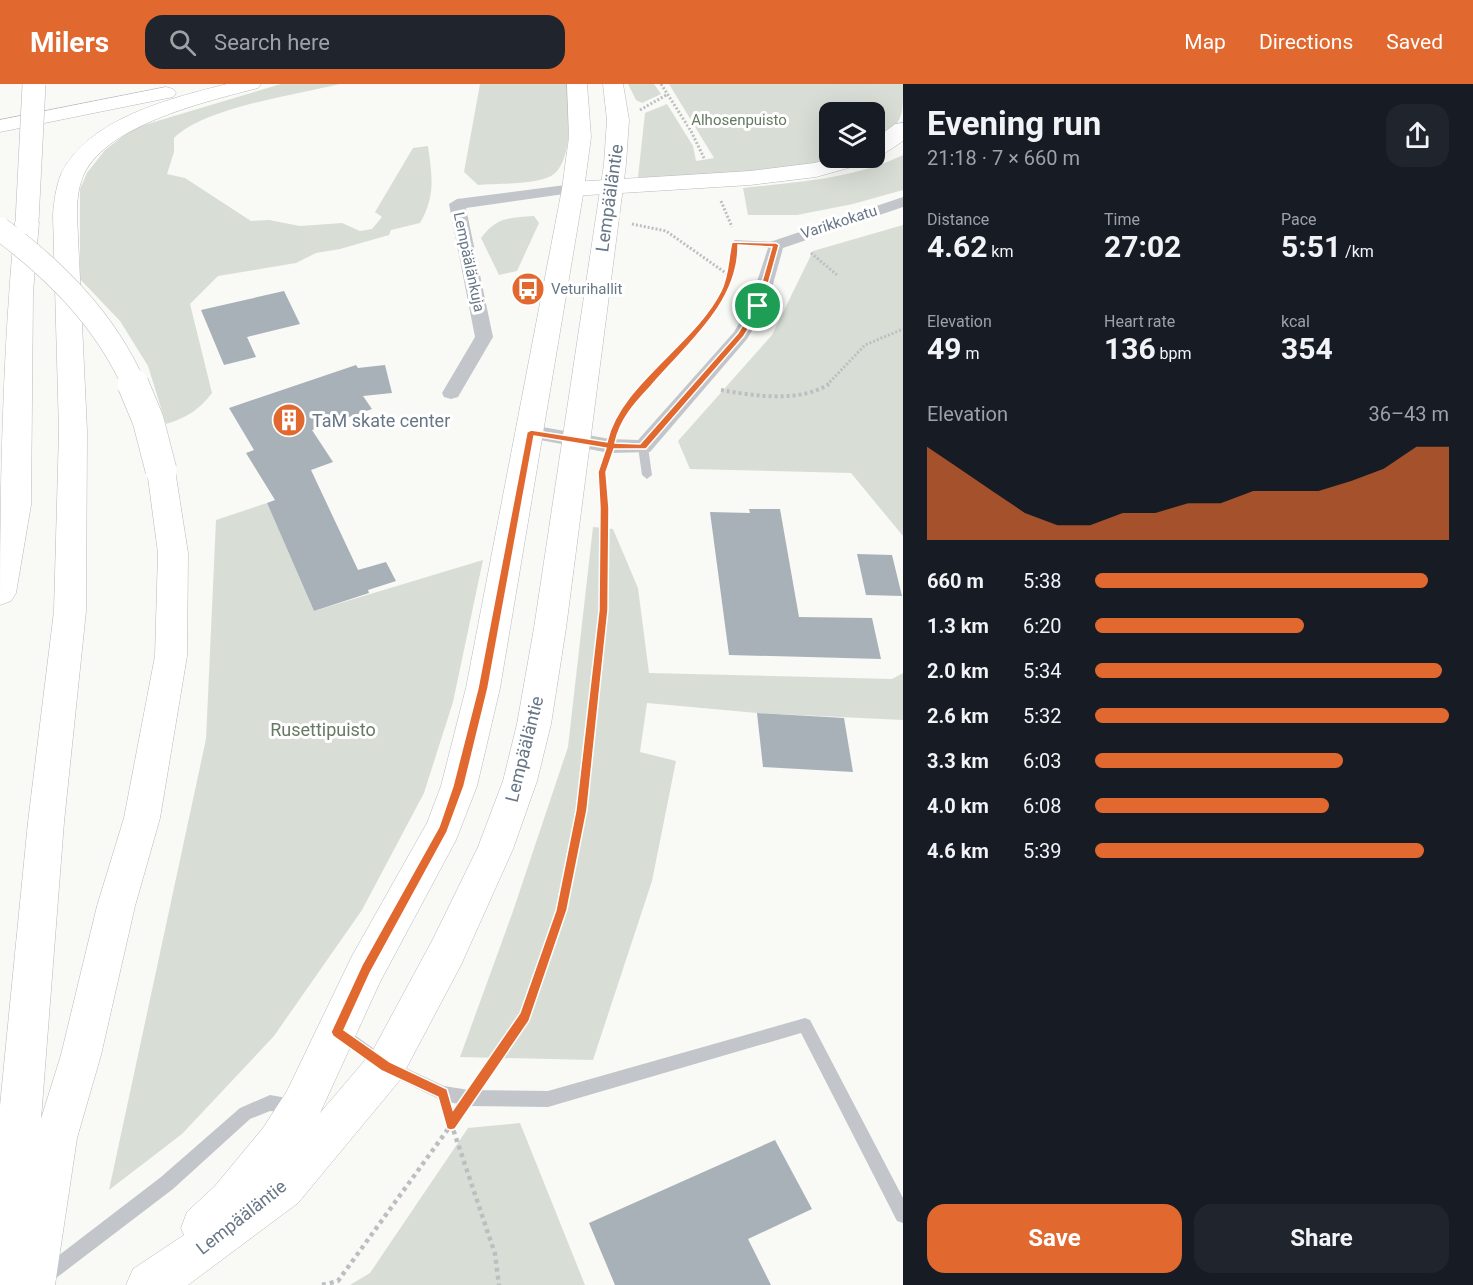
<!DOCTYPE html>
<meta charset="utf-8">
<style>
body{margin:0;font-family:Roboto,sans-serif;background:#20242c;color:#f1f3f6;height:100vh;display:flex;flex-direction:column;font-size:22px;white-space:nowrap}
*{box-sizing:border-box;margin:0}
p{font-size:20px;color:#9ea1a6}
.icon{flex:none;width:33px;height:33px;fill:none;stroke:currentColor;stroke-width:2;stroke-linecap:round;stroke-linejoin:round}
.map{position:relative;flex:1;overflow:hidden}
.side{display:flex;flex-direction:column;background:#171b24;width:570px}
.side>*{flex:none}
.buttons{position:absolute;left:819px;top:18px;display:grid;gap:12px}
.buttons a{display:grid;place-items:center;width:66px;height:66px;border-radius:12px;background:#171b24;box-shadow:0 6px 24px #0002;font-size:30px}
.pin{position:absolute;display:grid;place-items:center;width:51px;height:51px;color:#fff;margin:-26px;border:3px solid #fff;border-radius:50%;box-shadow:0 2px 6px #0007}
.round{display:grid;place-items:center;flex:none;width:63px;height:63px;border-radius:18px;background:#20242c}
.overview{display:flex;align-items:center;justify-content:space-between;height:102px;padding:0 24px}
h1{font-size:33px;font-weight:700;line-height:45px}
.metrics{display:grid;grid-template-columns:repeat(3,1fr);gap:9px;height:102px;padding:6px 24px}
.metrics div{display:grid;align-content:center}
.metrics b{font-size:30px;font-weight:700}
.metrics small{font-size:16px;font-weight:400}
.metrics p{font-size:16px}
.chart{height:168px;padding:12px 24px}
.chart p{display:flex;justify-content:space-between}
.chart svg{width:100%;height:108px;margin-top:6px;fill:#e1682e;opacity:.7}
.primary-button{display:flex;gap:12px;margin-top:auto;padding:12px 24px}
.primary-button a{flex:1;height:69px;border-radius:18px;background:#e1682e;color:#fff;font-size:24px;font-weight:700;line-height:69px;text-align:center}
.primary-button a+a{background:#20242c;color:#f1f3f6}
ul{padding:0 24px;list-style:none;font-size:20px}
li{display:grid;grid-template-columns:96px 72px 1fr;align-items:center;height:45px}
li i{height:15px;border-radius:8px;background:#e1682e}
header{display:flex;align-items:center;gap:36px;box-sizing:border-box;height:84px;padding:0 30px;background:#e1682e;color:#fff}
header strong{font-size:28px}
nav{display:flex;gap:33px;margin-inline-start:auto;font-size:21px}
.search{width:420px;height:54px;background:#20242c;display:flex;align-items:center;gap:15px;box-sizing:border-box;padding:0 21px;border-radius:18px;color:#9ea1a6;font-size:22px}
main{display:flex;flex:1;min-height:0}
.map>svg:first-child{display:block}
.green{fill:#d8ded6}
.building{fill:#a9b1b8}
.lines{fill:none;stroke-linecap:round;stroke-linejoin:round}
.primary-casing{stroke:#b6babe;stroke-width:1}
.highway-casing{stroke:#b6b9bd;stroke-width:1}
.path-far2{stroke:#bcbfc2;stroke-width:3;stroke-dasharray:2 2;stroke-linecap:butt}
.path-far1{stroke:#bcbfc2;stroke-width:4;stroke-dasharray:3 3;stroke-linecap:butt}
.path{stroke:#bcbfc2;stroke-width:4.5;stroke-dasharray:4 4;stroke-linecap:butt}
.lane{fill:#c2c6ca;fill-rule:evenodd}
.street{fill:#c2c6ca;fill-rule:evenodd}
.primary{fill:#fff;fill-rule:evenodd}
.highway{fill:#fff;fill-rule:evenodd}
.highway-bridge-far1-casing{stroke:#b6b9bd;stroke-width:24;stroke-linecap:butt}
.highway-bridge-casing{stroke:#b6b9bd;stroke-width:32;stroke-linecap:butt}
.highway-bridge-far1{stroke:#fff;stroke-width:23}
.highway-bridge{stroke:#fff;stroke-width:31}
.route{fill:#e1682e;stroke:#fff;stroke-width:1.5;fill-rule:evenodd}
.labels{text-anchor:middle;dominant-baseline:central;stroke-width:6;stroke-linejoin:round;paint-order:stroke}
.far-park-label{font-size:15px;fill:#667963;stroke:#fff}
.far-street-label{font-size:15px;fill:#687787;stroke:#fff}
.far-poi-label{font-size:15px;fill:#687787;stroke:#fff;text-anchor:start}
.street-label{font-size:18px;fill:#687787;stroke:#fff}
.poi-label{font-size:18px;fill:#687787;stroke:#fff;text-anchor:start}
.park-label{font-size:18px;fill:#667963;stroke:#fff}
</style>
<header>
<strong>Milers</strong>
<div class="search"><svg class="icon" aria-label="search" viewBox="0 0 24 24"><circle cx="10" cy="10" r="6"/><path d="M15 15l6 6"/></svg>Search here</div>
<nav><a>Map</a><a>Directions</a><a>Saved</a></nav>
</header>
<main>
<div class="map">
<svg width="903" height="1201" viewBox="0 0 903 1201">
<rect width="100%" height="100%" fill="#f9f9f6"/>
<path class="green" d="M281 0H340C296 11 205 23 174 54V68L167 90 185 94 251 137 269 136 300 142 342 139 360 147 372 145 382 133 375 128 413 64 428 62C432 92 436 111 420 139L391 146 389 151 340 165 316 169 296 179 218 192 190 220 212 309C199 326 186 334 166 340L148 282 120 237 80 195V105L87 89 105 66 134 44Z
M480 0H568C571 21 573 81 551 92 534 101 498 99 478 101L464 88Z
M628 0H654L661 10 642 19 636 16Z
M669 0H903C903 38 903 35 875 60L874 28H830V74H841L799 84 656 95 638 93 645 29 667 20 693 62 696 77 714 74Z
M903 71V106L853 120 797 131H748L743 104C797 98 854 95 903 71Z
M534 132 539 139 517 187 499 191 481 154C497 133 508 134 534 132Z
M903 141V452L851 389 690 385 678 357 772 251 813 167Z
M267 419 314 527 483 476 453 618 424 709 362 826 274 952 182 1050 109 1106 206 655 216 436Z
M593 443 613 445 638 504 649 589 892 595 903 589V636L757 629 647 619 640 668 676 677 652 797 593 976 460 973 512 830 568 663Z
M520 1039 585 1201H350L370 1189 468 1044Z"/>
<path class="building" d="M284 207 300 240 247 253 256 273 224 281 201 226Z
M356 281 358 284 385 281 392 309 363 312 372 325 312 346 333 378 311 386 358 486 386 478 396 497 368 506 369 509 314 527 267 419 275 416 246 369 254 366 229 324Z
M749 425H780L799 533 872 534 881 575 729 571 710 428 750 429Z
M857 470 892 471 902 512 866 511Z
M757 629 844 634 853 688 763 683Z
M775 1056 812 1125 748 1155 771 1201H615L589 1139Z"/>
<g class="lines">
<g class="primary-casing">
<path id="primary" d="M567 0H587L591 53 584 105 500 604 477 702 456 756 380 898 320 1029 372 968 433 855 478 763 503 697 517 640 534 544 604 80 607 36 603 0H623L629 36 626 80 566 544 551 640 537 697 513 765 461 881 400 996 298 1119 188 1201H126L133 1185 184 1151 181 1144 187 1128 215 1102 263 1044 287 1007 352 872 427 739 441 702 466 604 562 105 569 53Z"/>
</g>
<g class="highway-casing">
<path id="highway" d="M227 0H261L258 4C208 17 108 40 84 90 78 103 77 117 77 131L87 347 86 527 64 738 41 1035 61 971 97 822 124 734 155 572 158 469 147 386 151 379 161 376 171 379 175 386 188 469 187 572 160 734 135 822 101 971 77 1054 55 1201H0V1022L28 738 54 527 59 347 53 131C54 117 56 103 61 90 88 34 172 14 227 0Z
M166 3 173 5 176 9 173 13 0 48V36Z
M903 39V57L882 71 874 72V56L895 40Z
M835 74H869L866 79 816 93 750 101 573 112 565 110 562 105 565 100 573 98 750 87 814 79Z
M27 131 35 133 39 138 33 208 31 421 16 509 11 517 0 521C0 394 3 265 15 138L19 133Z"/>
</g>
<path class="path-far2" d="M661 0 691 47 704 74
M640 26 668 10
M721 117 732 143
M632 140 666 147 730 192
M811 169 837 191
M646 301 712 228 725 206 735 174
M827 301 865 261 903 245"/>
<path class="path-far1" d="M721 306C755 312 799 319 829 300
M616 342 628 322 648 300
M585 693C596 591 611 491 602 389"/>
<path class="path" d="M484 993 524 933 561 826 581 726 585 691
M451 1039 495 1170 499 1201
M322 1201 338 1197 456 1034"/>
<path class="lane" d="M735 156 776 158 780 161 776 164 732 161 731 159Z
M643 359 648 363 652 391 647 395 642 391 638 363Z
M805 934 810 936 903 1114V1139L897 1137 801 949 548 1023 469 1022 443 1017 381 987 336 955 334 950 336 945 341 943 346 945 391 977 444 1002 469 1006 548 1007Z
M270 1011 298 1016 301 1021 298 1026 293 1029 270 1027 250 1035 173 1105 47 1201H26L28 1195 161 1093 240 1024Z"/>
<path class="street" d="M573 100 581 105 578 108 466 124 493 253 458 313 451 315 444 313 442 309 475 253 449 120 457 115Z
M903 113V123L783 164 767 222 747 255 650 368 610 369 524 353 522 348 524 343 531 341 610 355 638 356 734 248 749 222 770 158Z"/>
<use href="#primary" class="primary"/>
<use href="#highway" class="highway"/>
<g class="highway-bridge-far1-casing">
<path id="highway-bridge-far1" d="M27 138 34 0
M0 145C56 187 105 236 134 301"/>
</g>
<g class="highway-bridge-casing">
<path id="highway-bridge" d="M133 300 148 336 161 386"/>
</g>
<use href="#highway-bridge-far1" class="highway-bridge-far1"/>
<use href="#highway-bridge" class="highway-bridge"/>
</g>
<path class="route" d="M732 158 776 159 779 161 762 222 744 252 646 365H614L606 388 609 424 608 526 587 726 567 826 529 937 455 1045 451 1046 447 1045 438 1013 382 987 333 952 331 948 362 881 439 743 453 702 478 604 527 348 531 346 607 358C619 301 695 260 721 207 729 191 728 174 732 158ZM738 161 772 163 755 222 738 249 640 360 615 359C620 335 635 319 651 302 686 261 739 219 738 161ZM534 352 606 364 598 388 600 424 599 526 576 726 556 826 520 929 453 1026 447 1005 390 978 344 946 370 889 447 748 464 702 488 604Z"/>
<defs>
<g id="bus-disc" transform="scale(1.725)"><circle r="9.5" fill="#e1682e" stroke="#fff"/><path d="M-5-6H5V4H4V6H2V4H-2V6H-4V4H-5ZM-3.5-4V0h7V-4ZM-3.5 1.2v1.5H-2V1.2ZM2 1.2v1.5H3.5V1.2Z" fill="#fff"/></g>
<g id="building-disc" transform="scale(1.725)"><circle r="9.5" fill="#e1682e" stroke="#fff"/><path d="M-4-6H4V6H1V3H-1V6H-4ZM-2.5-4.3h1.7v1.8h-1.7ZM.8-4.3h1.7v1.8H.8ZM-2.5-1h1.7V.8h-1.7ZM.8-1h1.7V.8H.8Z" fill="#fff"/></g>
</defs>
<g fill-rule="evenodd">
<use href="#bus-disc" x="528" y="205"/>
<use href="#building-disc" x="289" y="336"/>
</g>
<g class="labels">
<g class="far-park-label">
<text x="739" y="36">Alhosenpuisto</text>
</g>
<g class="far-street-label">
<text transform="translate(839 138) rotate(-18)">Varikkokatu</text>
<text transform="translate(469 178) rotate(78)">Lempäälänkuja</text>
</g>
<g class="far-poi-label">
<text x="551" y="205">Veturihallit</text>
</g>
<g class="street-label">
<text transform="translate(609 114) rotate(-82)">Lempääläntie</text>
<text transform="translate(524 665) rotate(-76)">Lempääläntie</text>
<text transform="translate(241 1133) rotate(-38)">Lempääläntie</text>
</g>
<g class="poi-label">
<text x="312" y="336">TaM skate center</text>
</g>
<g class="park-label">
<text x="323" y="645">Rusettipuisto</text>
</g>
</g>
</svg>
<div class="buttons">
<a><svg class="icon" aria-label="layers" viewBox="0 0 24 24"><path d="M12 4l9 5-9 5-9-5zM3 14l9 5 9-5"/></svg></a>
</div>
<div class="pin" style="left:758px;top:222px;background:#1e9e55"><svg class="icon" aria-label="arrive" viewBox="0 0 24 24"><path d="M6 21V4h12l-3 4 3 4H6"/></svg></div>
</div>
<section class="side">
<div class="overview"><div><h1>Evening run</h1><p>21:18 · 7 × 660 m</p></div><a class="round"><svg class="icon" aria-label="share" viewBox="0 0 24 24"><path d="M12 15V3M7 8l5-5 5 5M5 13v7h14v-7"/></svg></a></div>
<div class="metrics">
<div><p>Distance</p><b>4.62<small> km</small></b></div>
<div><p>Time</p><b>27:02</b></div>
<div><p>Pace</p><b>5:51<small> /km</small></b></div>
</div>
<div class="metrics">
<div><p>Elevation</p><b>49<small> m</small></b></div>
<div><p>Heart rate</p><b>136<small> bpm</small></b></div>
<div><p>kcal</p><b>354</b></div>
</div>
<div class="chart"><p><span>Elevation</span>36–43 m</p>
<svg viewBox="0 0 160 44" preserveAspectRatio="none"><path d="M0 44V6L10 15L20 24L30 33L40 38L50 38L60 33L70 33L80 29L90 29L100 24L110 24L120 24L130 20L140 15L150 6L160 6V44z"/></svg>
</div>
<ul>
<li><b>660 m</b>5:38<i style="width:94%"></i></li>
<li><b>1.3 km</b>6:20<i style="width:59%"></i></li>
<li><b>2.0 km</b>5:34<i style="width:98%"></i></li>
<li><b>2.6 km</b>5:32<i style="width:100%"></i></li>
<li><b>3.3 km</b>6:03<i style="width:70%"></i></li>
<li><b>4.0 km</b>6:08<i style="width:66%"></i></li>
<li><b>4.6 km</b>5:39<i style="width:93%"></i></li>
</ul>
<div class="primary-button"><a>Save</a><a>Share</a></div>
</section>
</main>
